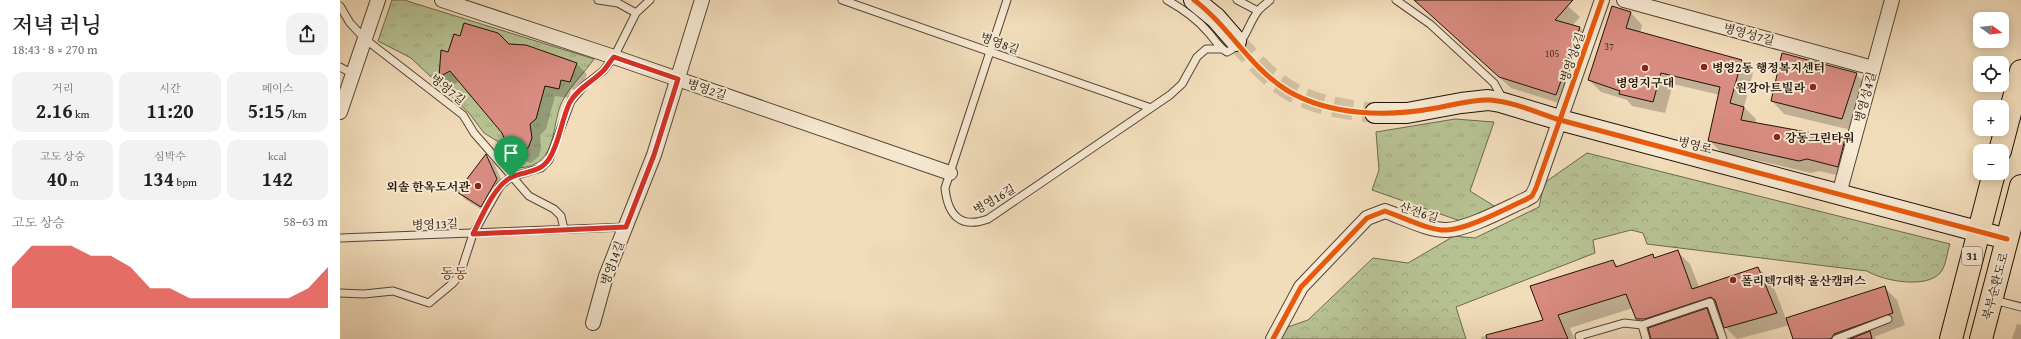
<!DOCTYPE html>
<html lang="ko">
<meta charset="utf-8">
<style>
body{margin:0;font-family:"Gentium Book Plus","Noto Serif KR",serif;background:#f2f2f2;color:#202124;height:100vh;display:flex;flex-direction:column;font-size:15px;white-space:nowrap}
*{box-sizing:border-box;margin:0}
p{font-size:13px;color:#757577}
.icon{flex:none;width:22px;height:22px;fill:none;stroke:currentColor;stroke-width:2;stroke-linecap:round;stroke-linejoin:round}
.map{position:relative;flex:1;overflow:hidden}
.side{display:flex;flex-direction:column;background:#fff;width:340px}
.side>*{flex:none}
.needle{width:26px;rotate:105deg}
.fabs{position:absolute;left:1633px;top:12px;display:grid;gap:8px}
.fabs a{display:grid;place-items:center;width:36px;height:36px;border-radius:8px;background:#fff;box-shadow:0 2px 10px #0003;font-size:20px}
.pin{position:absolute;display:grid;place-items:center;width:34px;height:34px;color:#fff;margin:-41px -17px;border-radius:50% 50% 50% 0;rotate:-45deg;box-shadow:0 0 4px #0007}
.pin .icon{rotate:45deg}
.round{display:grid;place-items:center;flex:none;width:42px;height:42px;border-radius:12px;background:#f2f2f2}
.head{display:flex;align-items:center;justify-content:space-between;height:68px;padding:0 12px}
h1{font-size:22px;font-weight:600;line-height:30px}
.figures{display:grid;grid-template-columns:repeat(3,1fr);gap:6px;height:68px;padding:4px 12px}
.figures div{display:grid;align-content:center;border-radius:10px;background:#f2f2f2;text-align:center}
.figures b{font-size:20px;font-weight:600}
.figures small{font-size:11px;font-weight:400}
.figures p{font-size:11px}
.chart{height:112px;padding:8px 12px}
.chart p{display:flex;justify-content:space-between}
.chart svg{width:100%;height:72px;margin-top:4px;fill:#d93025;opacity:.7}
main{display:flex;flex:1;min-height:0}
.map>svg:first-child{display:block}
.forest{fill:url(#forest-crowns);stroke:#6c6a4e}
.park{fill:url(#park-tufts);stroke:#6c6a4e}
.shadow{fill:#0003;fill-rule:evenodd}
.building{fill:#d98c81;stroke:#201308}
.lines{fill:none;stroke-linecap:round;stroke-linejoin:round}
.secondary-tunnel{stroke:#d2bfa0;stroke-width:20;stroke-dasharray:20 10;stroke-linecap:butt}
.lane-casing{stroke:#544635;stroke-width:9}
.street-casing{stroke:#544635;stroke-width:16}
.secondary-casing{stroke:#201308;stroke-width:22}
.primary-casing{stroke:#201308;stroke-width:24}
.lane{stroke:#f7e9d3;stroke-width:7}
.street{stroke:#f7e9d3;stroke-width:14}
.secondary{stroke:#f7e9d3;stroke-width:20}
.primary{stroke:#f2ddbb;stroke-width:22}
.cycleway-casing{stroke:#f7e9d3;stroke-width:8}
.cycleway{stroke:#e8590c;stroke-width:5}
.route-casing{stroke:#fff;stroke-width:8}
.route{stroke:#d93025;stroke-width:5}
.poi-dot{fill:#8f2418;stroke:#f7e9d3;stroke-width:1.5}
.labels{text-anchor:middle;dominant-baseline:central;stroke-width:4;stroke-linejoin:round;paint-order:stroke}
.number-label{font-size:10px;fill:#4e3126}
.shield{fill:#f7e9d3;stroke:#605345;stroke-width:1}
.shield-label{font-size:11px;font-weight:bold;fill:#201308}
.street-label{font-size:12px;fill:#201308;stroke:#f7e9d3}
.poi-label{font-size:12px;font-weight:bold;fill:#201308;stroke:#f7e9d3;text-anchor:start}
.quarter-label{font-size:14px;fill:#7a1f14;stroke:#f7e9d3}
</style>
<main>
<section class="side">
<div class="head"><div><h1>저녁 러닝</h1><p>18:43 · 8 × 270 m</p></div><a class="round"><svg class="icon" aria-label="share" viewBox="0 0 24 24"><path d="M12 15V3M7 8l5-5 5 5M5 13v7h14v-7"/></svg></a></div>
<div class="figures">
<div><p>거리</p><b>2.16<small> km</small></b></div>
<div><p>시간</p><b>11:20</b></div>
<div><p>페이스</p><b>5:15<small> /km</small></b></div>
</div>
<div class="figures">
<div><p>고도 상승</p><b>40<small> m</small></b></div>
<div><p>심박수</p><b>134<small> bpm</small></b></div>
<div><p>kcal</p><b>142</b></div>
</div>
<div class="chart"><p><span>고도 상승</span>58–63 m</p>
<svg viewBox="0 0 160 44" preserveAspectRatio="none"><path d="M0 44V19L10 6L20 6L30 6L40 12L50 12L60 19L70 32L80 32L90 38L100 38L110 38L120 38L130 38L140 38L150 32L160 19V44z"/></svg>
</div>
</section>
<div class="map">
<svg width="1681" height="339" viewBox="0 0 1681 339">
<defs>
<pattern id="forest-crowns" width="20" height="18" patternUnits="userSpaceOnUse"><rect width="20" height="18" fill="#b7c293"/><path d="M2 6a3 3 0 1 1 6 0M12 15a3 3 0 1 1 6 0" fill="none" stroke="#9da67d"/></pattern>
<pattern id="park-tufts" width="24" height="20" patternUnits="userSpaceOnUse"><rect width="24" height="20" fill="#b7c293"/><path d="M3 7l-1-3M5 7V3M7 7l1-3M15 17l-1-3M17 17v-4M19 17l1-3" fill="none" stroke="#9da67d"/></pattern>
</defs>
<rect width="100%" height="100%" fill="#f2ddbb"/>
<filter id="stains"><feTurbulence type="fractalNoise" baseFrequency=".005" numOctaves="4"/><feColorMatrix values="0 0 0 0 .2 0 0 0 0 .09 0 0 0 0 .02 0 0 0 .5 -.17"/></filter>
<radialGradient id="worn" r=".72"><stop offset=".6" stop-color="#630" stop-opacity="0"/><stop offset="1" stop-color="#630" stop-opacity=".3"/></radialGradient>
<path class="forest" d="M1247 153 1610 244C1607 252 1606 267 1600 273 1586 289 1543 281 1527 271L1307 244 1303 233 1291 230 1253 240 1255 253 1116 307 1126 339H939L948 327 968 320 1033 258 1068 263 1114 236 1135 238 1199 207 1204 183Z"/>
<path class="park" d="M52 0H64L254 59C245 72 232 84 224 98 209 123 221 166 178 168L166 157 162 144 144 133 129 113 71 58 38 41Z
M1115 119 1154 122 1130 191 1159 209 1126 223 1032 190 1039 170 1036 132Z"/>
<path class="shadow" d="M1084 0H1221L1240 17 1232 26 1240 28 1252 40 1228 106 1171 88 1092 16Z
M1291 13 1302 25 1300 33 1401 61 1413 73 1404 107 1416 119 1415 123 1504 140 1516 152 1509 178 1479 171 1471 173 1381 152 1369 140 1380 95 1333 84 1325 113 1292 106 1287 100 1261 92 1249 80Z
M168 45 186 46 237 64 247 74 240 92 231 89 229 98 215 96 206 129 200 135 201 148 199 156 191 163 181 160 171 150 163 132 120 81 111 86 101 77 102 51 109 54Z
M1516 74 1529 87 1515 131 1444 114 1432 101Z
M146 156 154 163 165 188 149 214 126 200 118 192Z
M1337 251 1350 264 1359 287 1418 268 1431 280 1446 319 1544 287 1557 300 1565 325 1534 337 1536 339H1454L1450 325 1397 339 1385 327 1379 311 1371 313 1386 339H1313L1309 332 1297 319 1293 308 1230 328 1234 339H1141V337L1205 321 1273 261 1279 267 1312 255 1316 259ZM1363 298 1365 300 1300 321 1299 319Z
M1677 324 1681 325V339H1672Z"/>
<path class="building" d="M1074 0H1233L1215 20 1240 27 1216 95 1159 77Z
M1272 6 1291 12 1286 28 1402 60 1390 103 1404 107 1401 120 1505 139 1498 167 1467 159 1459 161 1368 141 1380 87 1321 73 1313 102 1279 94 1280 91 1248 80Z
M124 23 158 33 169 44 186 45 237 63 230 82 221 80 219 89 205 86 196 119 190 124 192 138 189 146 186 151 180 153 170 151 162 133 110 71 99 77 101 50 108 52 114 34 120 36Z
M1442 53 1517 73 1502 119 1431 101Z
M146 154 157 179 141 207 117 192Z
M1338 250 1352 289 1418 267 1437 313 1384 328 1375 300 1371 297 1305 319H1296L1286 294 1218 315 1228 339H1147L1146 335 1203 320 1190 286 1273 260 1276 267 1313 254 1314 258Z
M1545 286 1553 313 1494 334 1491 339H1453L1446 318Z
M1367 308 1378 339H1311L1308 328Z
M1530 331 1532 339H1510Z"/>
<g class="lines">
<path class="secondary-tunnel" d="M896 41C942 95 965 105 1035 113"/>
<g class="lane-casing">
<path id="lane" d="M258 0 278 3 296 13
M502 0 811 108
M667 0 605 188C608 216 621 229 648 219L830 95 842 84 857 57 866 49H881
M827 0C841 8 857 19 867 31 874 38 878 47 887 52 907 42 906 27 918 11 921 7 926 4 930 0
M897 0 918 11
M1056 0 1090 24 1154 83 1160 94V100
M0 6 10 23 25 39 123 115 134 133 189 196 214 209 221 216 224 229
M0 67 13 74
M0 238 286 227
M0 293 24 294 53 291 89 303 113 283 120 274 133 234 160 186 171 177 201 168 209 160 231 101 245 85 263 71 274 57 296 13 310 0
M1654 300 1681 307
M1240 339 1239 336 1284 323 1302 325
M1306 339 1302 325 1370 302 1383 339
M1496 339 1548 319"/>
</g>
<g class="street-casing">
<path id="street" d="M102 0 274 57 610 173
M1284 0 1533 68
M0 112 38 0
M1499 194 1552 0
M253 323 266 276 314 155 362 0
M933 339 961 287 1027 218 1045 211C1062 217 1090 231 1107 230 1128 229 1165 209 1185 200L1192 196 1196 188 1262 0"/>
</g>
<g class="secondary-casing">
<path id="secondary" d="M854 0 876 18 896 41
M1035 113H1067L1121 103 1148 100 1160 102 1220 120 1667 239"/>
</g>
<g class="primary-casing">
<path id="primary" d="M1660 151 1681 71
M1611 339 1654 173
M1641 339 1681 186"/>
</g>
<use href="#lane" class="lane"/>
<use href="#street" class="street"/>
<use href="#secondary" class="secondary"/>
<use href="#primary" class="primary"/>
<g class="cycleway-casing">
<path id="cycleway" d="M854 0C889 26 910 68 948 91 991 116 1048 117 1096 108 1114 105 1132 99 1150 100 1174 102 1198 113 1220 120L1667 239
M933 339 961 287 1027 218 1045 211C1062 217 1090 231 1107 230 1128 229 1165 209 1185 200L1192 196 1196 188 1262 0"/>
</g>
<use href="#cycleway" class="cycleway"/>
</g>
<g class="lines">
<g class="route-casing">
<path id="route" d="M274 57 338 79 314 155 286 227 133 234C141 218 155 184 172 177 185 171 200 173 209 159 220 142 221 120 230 102 238 88 252 82 263 71 267 67 270 61 274 57Z"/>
</g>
<use href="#route" class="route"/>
</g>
<g class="poi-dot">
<circle cx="1364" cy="67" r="4"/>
<circle cx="1305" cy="68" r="4"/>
<circle cx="1473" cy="87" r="4"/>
<circle cx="1437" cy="137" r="4"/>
<circle cx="138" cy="186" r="4"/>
<circle cx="1393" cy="280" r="4"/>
</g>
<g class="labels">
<g class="number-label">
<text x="1269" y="46">37</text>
<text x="1212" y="53">105</text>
</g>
<rect class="shield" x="1622" y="247" width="20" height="18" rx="3"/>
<g class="shield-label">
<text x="1632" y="256">31</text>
</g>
<g class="street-label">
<text transform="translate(1409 34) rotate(15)">병영성7길</text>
<text transform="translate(660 43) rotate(20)">병영8길</text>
<text transform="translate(1232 57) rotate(-71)">병영성6길</text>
<text transform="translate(108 89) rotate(39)">병영7길</text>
<text transform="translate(367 89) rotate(19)">병영2길</text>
<text transform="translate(1525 97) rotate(-75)">병영성4길</text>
<text transform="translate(1355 145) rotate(15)">병영로</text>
<text transform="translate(654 199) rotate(-31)">병영16길</text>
<text transform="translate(1079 212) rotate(18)">산전6길</text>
<text transform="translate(95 224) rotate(-2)">병영13길</text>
<text transform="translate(272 263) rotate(-70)">병영14길</text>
<text transform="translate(1655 286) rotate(-75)">북부순환도로</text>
</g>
<g class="poi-label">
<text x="1372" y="67">병영2동 행정복지센터</text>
<text x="1305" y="82" text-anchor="middle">병영지구대</text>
<text x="1465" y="87" text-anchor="end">원강아트빌라</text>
<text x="1445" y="137">강동그린타워</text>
<text x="130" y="186" text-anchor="end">외솔 한옥도서관</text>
<text x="1401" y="280">폴리텍7대학 울산캠퍼스</text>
</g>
<g class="quarter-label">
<text x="114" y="273">동동</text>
</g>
</g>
<rect width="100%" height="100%" filter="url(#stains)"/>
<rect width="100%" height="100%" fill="url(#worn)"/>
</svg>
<div class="fabs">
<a><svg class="needle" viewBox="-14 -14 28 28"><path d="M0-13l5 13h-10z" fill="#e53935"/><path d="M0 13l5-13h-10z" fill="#757577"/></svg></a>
<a><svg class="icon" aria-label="locate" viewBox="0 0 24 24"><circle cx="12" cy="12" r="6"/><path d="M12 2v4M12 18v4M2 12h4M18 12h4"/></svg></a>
<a>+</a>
<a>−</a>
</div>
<div class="pin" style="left:171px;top:177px;background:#1e9e55"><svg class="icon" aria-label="arrive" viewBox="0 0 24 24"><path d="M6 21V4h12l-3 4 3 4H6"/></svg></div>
</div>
</main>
